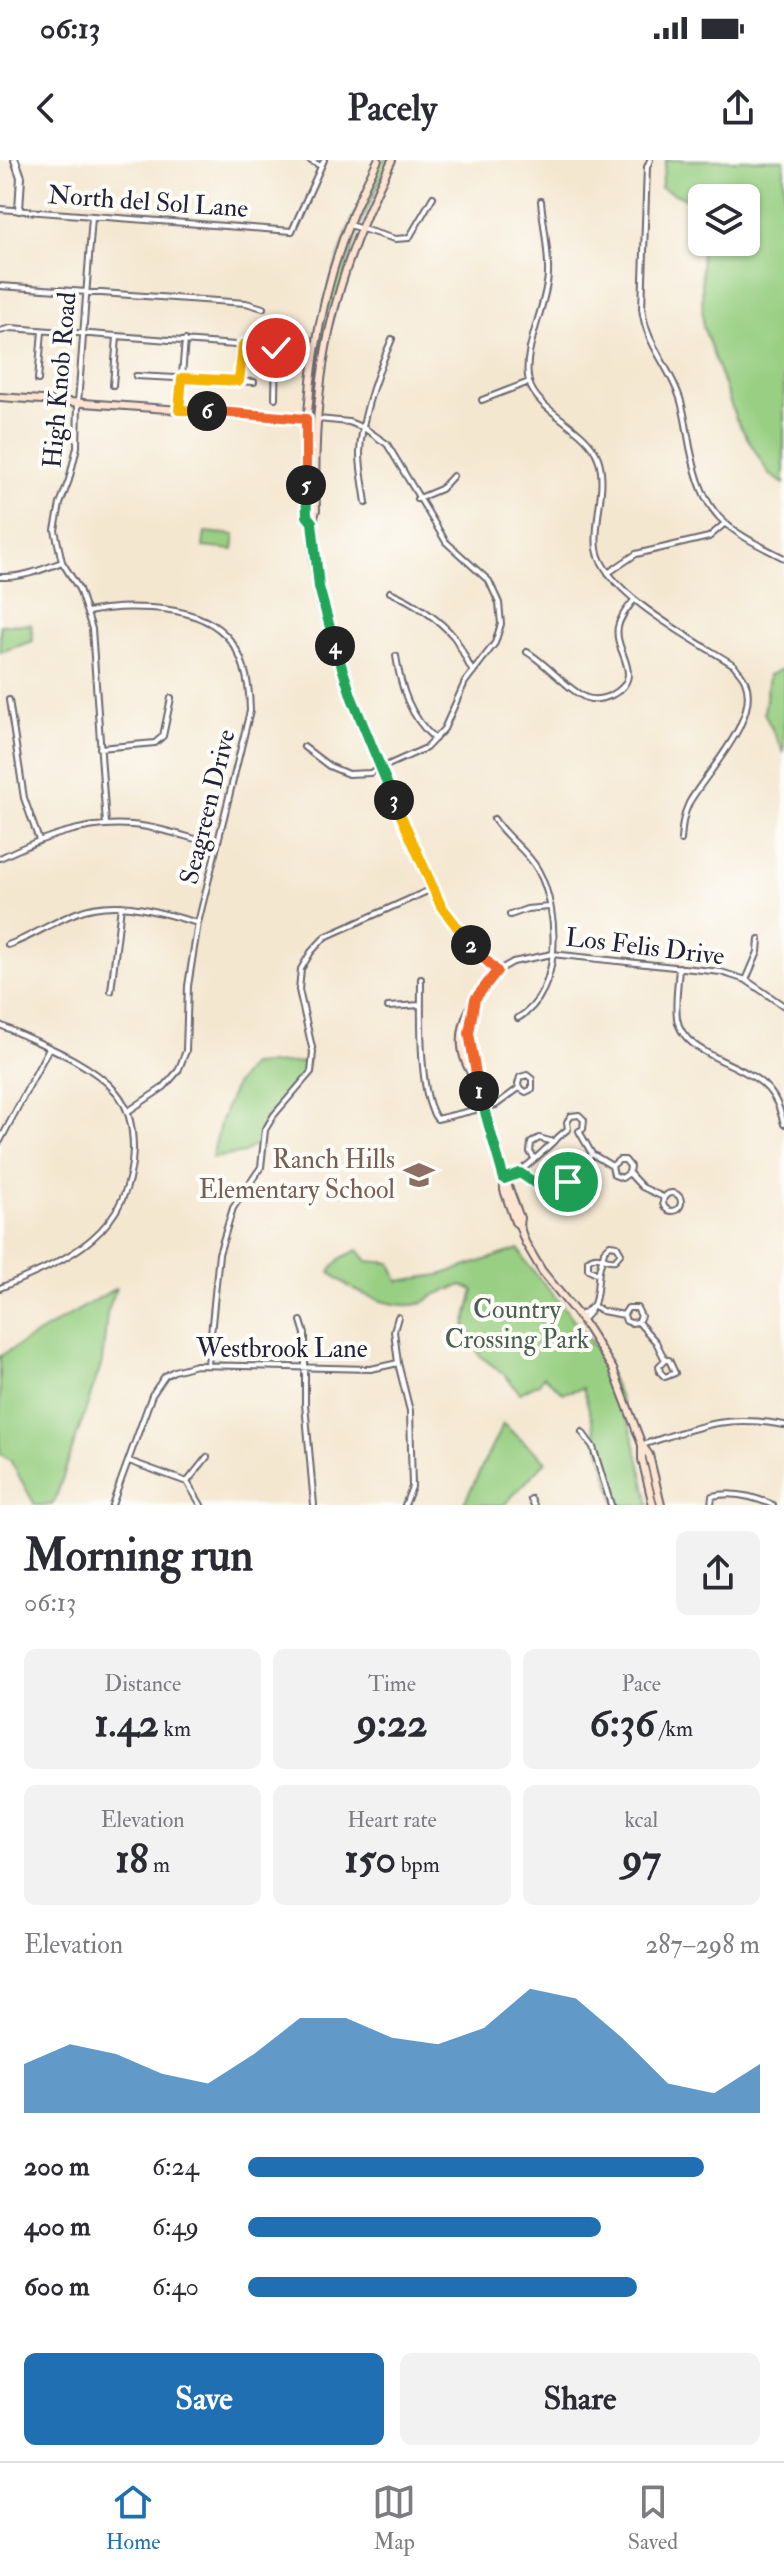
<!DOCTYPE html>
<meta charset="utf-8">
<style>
body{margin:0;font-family:"IM FELL Double Pica",serif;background:#f2f2f3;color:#2b2b33;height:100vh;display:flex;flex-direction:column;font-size:30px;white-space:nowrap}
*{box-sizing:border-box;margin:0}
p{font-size:26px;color:#7c7c81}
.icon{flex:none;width:44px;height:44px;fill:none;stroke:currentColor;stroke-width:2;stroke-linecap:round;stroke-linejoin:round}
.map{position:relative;height:1345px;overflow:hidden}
.sheet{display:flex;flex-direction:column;background:#fff;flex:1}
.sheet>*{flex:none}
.controls{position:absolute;left:688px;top:24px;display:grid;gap:16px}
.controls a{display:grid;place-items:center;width:72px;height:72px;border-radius:12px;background:#fff;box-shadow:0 2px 6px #0004;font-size:40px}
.pin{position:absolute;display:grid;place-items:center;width:68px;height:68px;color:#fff;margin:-34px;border:4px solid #fff;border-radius:50%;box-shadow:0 2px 8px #0007}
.km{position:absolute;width:40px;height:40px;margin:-20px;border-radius:50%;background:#222;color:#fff;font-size:22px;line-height:40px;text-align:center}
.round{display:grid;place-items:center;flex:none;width:84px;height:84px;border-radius:12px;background:#f2f2f3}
.headline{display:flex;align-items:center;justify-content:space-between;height:136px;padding:0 24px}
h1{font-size:44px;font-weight:700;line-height:60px}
.figures{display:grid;grid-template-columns:repeat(3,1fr);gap:12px;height:136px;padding:8px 24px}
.figures div{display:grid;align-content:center;border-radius:12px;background:#f2f2f3;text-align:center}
.figures b{font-size:40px;font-weight:700}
.figures small{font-size:22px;font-weight:400}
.figures p{font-size:22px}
.chart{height:224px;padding:16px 24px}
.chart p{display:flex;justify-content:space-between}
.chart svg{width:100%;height:144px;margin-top:8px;fill:#1f6fb2;opacity:.7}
.action{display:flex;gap:16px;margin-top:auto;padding:16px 24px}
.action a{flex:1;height:92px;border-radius:12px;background:#1f6fb2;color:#fff;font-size:32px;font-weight:700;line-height:92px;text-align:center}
.action a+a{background:#f2f2f3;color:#2b2b33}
ul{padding:0 24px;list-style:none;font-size:26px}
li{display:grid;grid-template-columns:128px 96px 1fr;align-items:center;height:60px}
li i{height:20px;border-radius:10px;background:#1f6fb2}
.status{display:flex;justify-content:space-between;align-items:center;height:56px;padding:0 40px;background:#fff;direction:ltr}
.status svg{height:22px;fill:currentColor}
header{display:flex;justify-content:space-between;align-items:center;height:104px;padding:0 24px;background:#fff;font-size:36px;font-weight:700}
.menu{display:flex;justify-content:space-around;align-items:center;height:112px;border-top:2px solid #e1e1e2;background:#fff;font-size:22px;color:#7c7c81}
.menu a{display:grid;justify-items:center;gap:4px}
.menu .on{color:#1f6fb2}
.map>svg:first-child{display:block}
.green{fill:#98cf82;stroke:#5d785e;stroke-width:2;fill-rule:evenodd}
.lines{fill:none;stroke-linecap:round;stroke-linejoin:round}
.minor-casing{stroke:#6c676f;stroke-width:8}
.tertiary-casing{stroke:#6c676f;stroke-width:10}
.secondary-casing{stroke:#6c676f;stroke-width:10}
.minor{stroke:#fff;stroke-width:4}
.tertiary{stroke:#fff;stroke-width:6}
.secondary{stroke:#fde4d1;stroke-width:6}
.split-1-casing{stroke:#fff;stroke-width:16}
.split-2-casing{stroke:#fff;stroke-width:16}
.split-3-casing{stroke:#fff;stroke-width:16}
.split-4-casing{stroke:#fff;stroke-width:16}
.split-5-casing{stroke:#fff;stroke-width:16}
.split-6-casing{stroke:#fff;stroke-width:16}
.split-7-casing{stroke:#fff;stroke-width:16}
.split-1{stroke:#22a559;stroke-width:10}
.split-2{stroke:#f0652b;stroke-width:10}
.split-3{stroke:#f5b400;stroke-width:10}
.split-4{stroke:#22a559;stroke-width:10}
.split-5{stroke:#22a559;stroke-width:10}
.split-6{stroke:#f0652b;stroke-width:10}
.split-7{stroke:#f5b400;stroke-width:10}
.labels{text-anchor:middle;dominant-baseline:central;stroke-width:8;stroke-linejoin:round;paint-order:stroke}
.street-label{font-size:26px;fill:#22223b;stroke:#fdfcf7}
.education-label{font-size:26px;fill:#785e54;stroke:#fdfcf7;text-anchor:end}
.park-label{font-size:26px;fill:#4b5f54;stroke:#fdfcf7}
</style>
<div class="status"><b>06:13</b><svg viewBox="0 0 49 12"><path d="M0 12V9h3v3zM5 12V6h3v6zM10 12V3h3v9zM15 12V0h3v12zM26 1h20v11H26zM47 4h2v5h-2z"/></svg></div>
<header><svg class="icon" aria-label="back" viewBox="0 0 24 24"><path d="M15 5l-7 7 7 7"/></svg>Pacely<svg class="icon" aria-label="share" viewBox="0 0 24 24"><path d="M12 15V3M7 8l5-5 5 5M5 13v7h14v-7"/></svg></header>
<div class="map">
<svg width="784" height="1345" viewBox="0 0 784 1345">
<rect width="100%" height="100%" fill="#fdfcf7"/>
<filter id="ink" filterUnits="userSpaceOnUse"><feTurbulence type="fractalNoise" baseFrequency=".0125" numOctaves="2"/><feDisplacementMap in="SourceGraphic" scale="16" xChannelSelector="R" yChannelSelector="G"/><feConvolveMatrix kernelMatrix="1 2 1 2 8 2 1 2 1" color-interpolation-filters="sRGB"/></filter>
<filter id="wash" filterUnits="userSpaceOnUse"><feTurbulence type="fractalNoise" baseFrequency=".006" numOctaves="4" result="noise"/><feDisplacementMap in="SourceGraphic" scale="32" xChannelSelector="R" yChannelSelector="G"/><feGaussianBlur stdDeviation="1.8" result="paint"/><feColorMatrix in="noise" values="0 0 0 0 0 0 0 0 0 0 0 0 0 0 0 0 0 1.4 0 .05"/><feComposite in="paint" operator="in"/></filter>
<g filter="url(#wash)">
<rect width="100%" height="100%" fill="#f4e7d0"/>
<path class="green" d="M379 0H390L359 68 351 63Z
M666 0H784V324L769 314 736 259 703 166 700 45 661 28ZM702 38H746V82H702Z
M349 67 358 71 325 184 314 258 308 257 325 140Z
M307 260H314L313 355 309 329Z
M205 372 235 375 233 390 203 387Z
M31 464 33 481 0 492V465Z
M784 508V593L764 553 769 515Z
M308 902 304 914 265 959 259 982 244 993 212 998 221 960 235 925 251 905Z
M519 1089 525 1101C548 1130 574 1157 595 1188 623 1230 639 1295 649 1345H616L583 1228 563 1233 544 1216 539 1223 520 1233 504 1214 480 1196 465 1166 474 1130 462 1125C452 1130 442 1131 433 1136 427 1139 428 1141 422 1143 394 1152 350 1131 330 1112L341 1098 358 1090 367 1101 391 1103 398 1121 440 1115Z
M116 1128 107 1154 102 1202 55 1340 52 1345H35L10 1300 0 1294V1196Z
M503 1264 546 1301 504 1345H463Z"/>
</g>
<g filter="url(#ink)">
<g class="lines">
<g class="minor-casing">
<path id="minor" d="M309 0 321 6
M650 0 647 7 642 148C646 185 669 205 680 238 685 254 687 271 690 287 704 357 722 367 784 398
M541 41C543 64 549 90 548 114 547 146 521 191 529 222 538 253 586 266 598 298 608 326 593 360 597 389 604 433 698 482 734 505 737 510 743 515 745 521 761 559 706 612 689 643 683 655 682 667 681 680
M0 49 292 71 324 0
M92 57 78 243 77 287 69 320 60 344 55 370 62 402 79 429 92 469 106 664
M349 65 395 79 409 78 433 37
M0 126 246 143 263 148
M0 171 11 168 276 188 275 238
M136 216 254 222
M38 220 42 171
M239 221 243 185
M113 225 117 177
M482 240 529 222
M179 250 185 180
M417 339 441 329 453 316
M366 343C364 327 360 310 360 293 361 258 378 211 392 179
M608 413 636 394 709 377 724 364
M0 417C22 418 41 410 62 402
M390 432C412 441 439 459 454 477 462 488 466 501 473 512
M88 452C110 447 128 447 151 448 219 452 249 482 250 551L198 763 188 826 186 891 178 911 164 927 127 952
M527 492C546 503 570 532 587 538 595 541 605 538 612 535 647 516 613 492 618 467 620 457 627 449 634 440
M396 496C401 529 410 557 435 579
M9 540 24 638 39 680
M304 587 329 606 348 614 370 613 426 588 444 569 465 522 495 483 501 464 499 443 489 421 446 382 387 284 364 268 349 262 318 259
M100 588 155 583 163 576 171 538
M494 659C506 678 527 690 538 710 560 750 563 833 518 858
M0 698C42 678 84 661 132 665 160 667 189 678 217 685
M510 755 527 749 549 747
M8 785C32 777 52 762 76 753 116 737 158 752 198 763
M679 807C678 824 675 842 677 858 682 894 740 902 764 925 776 936 780 949 784 964
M497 811 513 802 552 794 721 812 746 820 784 846
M421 819C421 850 418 936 437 959L496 945 519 928 518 924 520 917 527 915 532 919V929L526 932 519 928
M746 820 758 792 759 779
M111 831 121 746
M388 847 421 845
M0 865C36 882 89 901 116 932 129 947 133 969 133 989 131 1073 68 1100 0 1128
M579 971 592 994 612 1006 614 1015 622 1018 629 1013
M0 981 49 888
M534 998 530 992 531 983 539 978 550 981
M612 1006 619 1000H625L630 1006 629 1013 642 1027 663 1037
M520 1013 544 1029
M504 1019C529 1010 547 985 568 969L567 962 571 956 579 955 584 960 583 969 579 971
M545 1030 552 1025 561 1028 592 994
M545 1030 544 1041 555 1046 563 1038 561 1028
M663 1042a9 9 0 1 1 18 0a9 9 0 1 1-18 0Z
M593 1146 602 1151 624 1155 626 1161 631 1163 638 1162 656 1182 665 1200H669L675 1213 665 1217 660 1212 659 1206 665 1200
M624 1154 628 1148H637L641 1156 638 1162
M579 1156 593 1146
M398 1157 394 1171 398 1203 410 1251 412 1327 405 1345
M582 1160C599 1145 596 1133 599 1111 600 1104 603 1099 604 1091L610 1085 617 1086 621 1093 615 1100C604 1102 599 1092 588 1100V1109L598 1114
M301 1161 305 1174V1244L314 1345
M208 1204 219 1094 233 1048 261 1007 265 970 274 955 311 912 313 892 299 830 301 809 311 792 325 777 432 729
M582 1272 593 1287 611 1345
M642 1285C698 1267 725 1254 784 1265
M129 1301 187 1322 201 1345
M187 1322 207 1297
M531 1339 534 1345
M112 1345 152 1235 165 1216 174 1211 196 1205 371 1209 398 1203
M711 1345 712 1336C733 1331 753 1336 773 1345"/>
</g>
<g class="tertiary-casing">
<path id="tertiary" d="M15 0 21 17 19 50"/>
</g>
<g class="secondary-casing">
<path id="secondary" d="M392 0C332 119 311 216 316 350 294 417 373 590 402 657 414 686 424 719 441 746 455 771 476 792 497 811 468 842 446 881 476 920
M0 237 308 259
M312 362 307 356C301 232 319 110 378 0
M475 839 469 873 476 920 497 997 520 1058 519 1065
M504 1019V1030L515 1062 519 1065 525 1082 542 1111 582 1160 613 1209 642 1285 649 1295 661 1345
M642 1285V1299L653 1345"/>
</g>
<use href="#minor" class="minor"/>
<use href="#tertiary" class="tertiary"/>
<use href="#secondary" class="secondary"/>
</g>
</g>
<g class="lines" filter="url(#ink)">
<g class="split-1-casing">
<path id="split-1" d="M479 931 504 1019 520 1013 545 1030 552 1025 561 1028 568 1022"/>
</g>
<g class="split-2-casing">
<path id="split-2" d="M471 785 497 811 475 839 469 873 479 931"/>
</g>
<g class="split-3-casing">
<path id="split-3" d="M394 640 441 746 471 785"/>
</g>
<g class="split-4-casing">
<path id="split-4" d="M335 486 352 538 394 640"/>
</g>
<g class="split-5-casing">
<path id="split-5" d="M306 325 307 356 312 362 319 427 335 486"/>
</g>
<g class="split-6-casing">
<path id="split-6" d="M207 251 306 259V325"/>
</g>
<g class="split-7-casing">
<path id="split-7" d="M207 251 179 250 182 218 239 221 243 185 276 188"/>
</g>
<use href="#split-1" class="split-1"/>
<use href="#split-2" class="split-2"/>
<use href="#split-3" class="split-3"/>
<use href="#split-4" class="split-4"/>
<use href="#split-5" class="split-5"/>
<use href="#split-6" class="split-6"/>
<use href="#split-7" class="split-7"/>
</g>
<defs>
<g id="school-bare" transform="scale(2.4)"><path d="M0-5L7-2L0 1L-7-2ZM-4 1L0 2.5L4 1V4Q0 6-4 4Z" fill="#8d6e63" stroke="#fdfcf7" stroke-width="2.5" paint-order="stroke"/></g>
</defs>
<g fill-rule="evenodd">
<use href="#school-bare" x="419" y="1015"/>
</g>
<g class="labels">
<g class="street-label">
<text transform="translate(148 42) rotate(4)">North del Sol Lane</text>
<text transform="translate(60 220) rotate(-85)">High Knob Road</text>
<text transform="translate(208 647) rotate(-76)">Seagreen Drive</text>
<text transform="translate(645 787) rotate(7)">Los Felis Drive</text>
<text x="282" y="1189">Westbrook Lane</text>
</g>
<g class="education-label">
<text x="395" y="1000">Ranch Hills<tspan x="395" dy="30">Elementary School</tspan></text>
</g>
<g class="park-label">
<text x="517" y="1150">Country<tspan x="517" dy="30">Crossing Park</tspan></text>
</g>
</g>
</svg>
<div class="controls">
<a><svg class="icon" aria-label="layers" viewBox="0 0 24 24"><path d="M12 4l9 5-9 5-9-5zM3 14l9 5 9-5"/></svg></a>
</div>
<div class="pin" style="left:568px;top:1022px;background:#1e9e55"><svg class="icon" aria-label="arrive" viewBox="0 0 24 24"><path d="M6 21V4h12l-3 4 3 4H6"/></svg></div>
<div class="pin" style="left:276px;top:188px;background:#d93025"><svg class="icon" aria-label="check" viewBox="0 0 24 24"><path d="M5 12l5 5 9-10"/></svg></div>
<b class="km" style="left:479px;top:931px">1</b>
<b class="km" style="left:471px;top:785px">2</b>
<b class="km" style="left:394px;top:640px">3</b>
<b class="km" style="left:335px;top:486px">4</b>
<b class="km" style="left:306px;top:325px">5</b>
<b class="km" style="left:207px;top:251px">6</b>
</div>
<section class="sheet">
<div class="headline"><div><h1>Morning run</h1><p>06:13</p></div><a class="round"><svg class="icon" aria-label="share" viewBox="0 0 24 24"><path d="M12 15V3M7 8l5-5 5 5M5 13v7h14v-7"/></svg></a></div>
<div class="figures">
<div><p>Distance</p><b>1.42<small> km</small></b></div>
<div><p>Time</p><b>9:22</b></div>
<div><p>Pace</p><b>6:36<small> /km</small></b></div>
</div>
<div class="figures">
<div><p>Elevation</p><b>18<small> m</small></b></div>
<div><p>Heart rate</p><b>150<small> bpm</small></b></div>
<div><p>kcal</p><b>97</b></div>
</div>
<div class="chart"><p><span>Elevation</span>287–298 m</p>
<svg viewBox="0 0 160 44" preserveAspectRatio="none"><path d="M0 44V29L10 23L20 26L30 32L40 35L50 26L60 15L70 15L80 21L90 23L100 18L110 6L120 9L130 21L140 35L150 38L160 29V44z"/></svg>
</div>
<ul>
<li><b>200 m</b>6:24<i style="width:89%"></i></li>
<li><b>400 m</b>6:49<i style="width:69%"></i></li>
<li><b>600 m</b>6:40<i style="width:76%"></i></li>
</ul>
<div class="action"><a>Save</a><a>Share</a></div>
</section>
<nav class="menu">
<a class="on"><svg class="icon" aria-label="home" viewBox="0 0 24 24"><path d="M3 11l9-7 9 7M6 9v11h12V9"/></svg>Home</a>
<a><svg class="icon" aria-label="map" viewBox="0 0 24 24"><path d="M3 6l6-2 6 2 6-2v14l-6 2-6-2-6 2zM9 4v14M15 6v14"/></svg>Map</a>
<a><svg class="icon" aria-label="saved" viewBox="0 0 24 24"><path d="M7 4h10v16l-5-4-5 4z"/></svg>Saved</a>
</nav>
